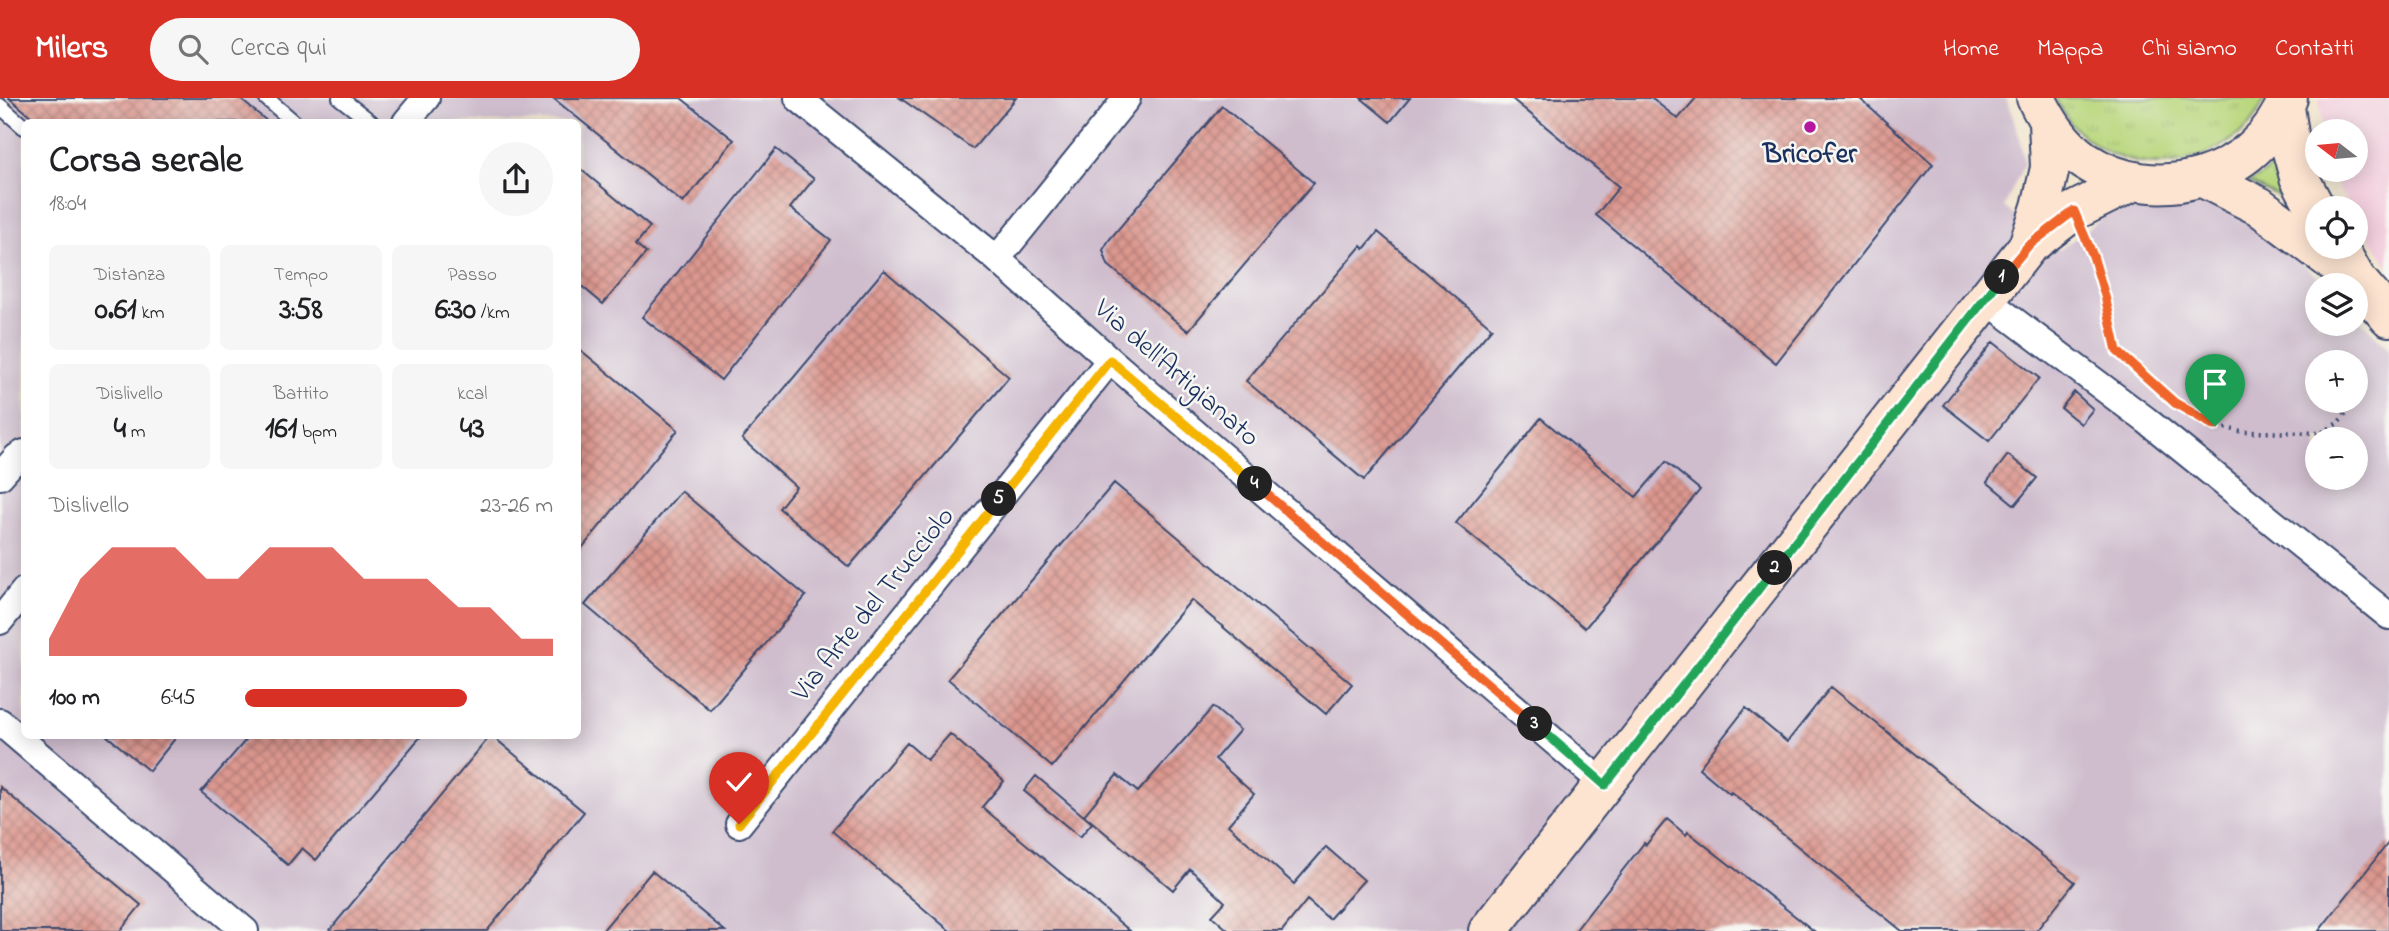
<!DOCTYPE html>
<html lang="it">
<meta charset="utf-8">
<style>
body{margin:0;font-family:"Indie Flower",sans-serif;background:#f6f6f6;color:#202124;height:100vh;display:flex;flex-direction:column;font-size:26px;white-space:nowrap}
*{box-sizing:border-box;margin:0}
p{font-size:23px;color:#757577}
.icon{flex:none;width:38px;height:38px;fill:none;stroke:currentColor;stroke-width:2;stroke-linecap:round;stroke-linejoin:round}
.map{position:relative;flex:1;overflow:hidden}
.details{position:absolute;left:21px;top:21px;width:560px;height:620px;display:flex;flex-direction:column;background:#fff;border-radius:10px;box-shadow:0 4px 18px #0003}
.details>*{flex:none}
.needle{width:46px;rotate:286deg}
.tools{position:absolute;left:2305px;top:21px;display:grid;gap:14px}
.tools a{display:grid;place-items:center;width:63px;height:63px;border-radius:50%;background:#fff;box-shadow:0 4px 18px #0003;font-size:35px}
.pin{position:absolute;display:grid;place-items:center;width:60px;height:60px;color:#fff;margin:-72px -30px;border-radius:50% 50% 50% 0;rotate:-45deg;box-shadow:0 0 7px #0007}
.pin .icon{rotate:45deg}
.km{position:absolute;width:35px;height:35px;margin:-18px;border-radius:50%;background:#222;color:#fff;font-size:19px;line-height:35px;text-align:center}
.round{display:grid;place-items:center;flex:none;width:74px;height:74px;border-radius:37px;background:#f6f6f6}
.overview{display:flex;align-items:center;justify-content:space-between;height:119px;padding:0 28px}
h1{font-size:38px;font-weight:700;line-height:52px}
.metrics{display:grid;grid-template-columns:repeat(3,1fr);gap:10px;height:119px;padding:7px 28px}
.metrics div{display:grid;align-content:center;border-radius:10px;background:#f6f6f6;text-align:center}
.metrics b{font-size:30px;font-weight:700}
.metrics small{font-size:19px;font-weight:400}
.metrics p{font-size:19px}
.chart{height:196px;padding:14px 28px}
.chart p{display:flex;justify-content:space-between}
.chart svg{width:100%;height:126px;margin-top:7px;fill:#d93025;opacity:.7}
ul{padding:0 28px;list-style:none;font-size:23px}
li{display:grid;grid-template-columns:112px 84px 1fr;align-items:center;height:52px}
li i{height:18px;border-radius:9px;background:#d93025}
header{display:flex;align-items:center;gap:42px;box-sizing:border-box;height:98px;padding:0 35px;background:#d93025;color:#fff}
header strong{font-size:33px}
nav{display:flex;gap:38px;margin-inline-start:auto;font-size:24px}
.search{width:490px;height:63px;background:#f6f6f6;display:flex;align-items:center;gap:18px;box-sizing:border-box;padding:0 24px;border-radius:38px;color:#757577;font-size:26px}
.map>svg:first-child{display:block}
.built{fill:#f3cfde}
.industrial{fill:#cfbdce;fill-rule:evenodd}
.grass{fill:url(#grass-tufts);stroke:#6a836e;stroke-width:2}
.building{fill:url(#building-cross-hatch)}
.lines{fill:none;stroke-linecap:round;stroke-linejoin:round}
.lane-casing{stroke:#3b4a6f;stroke-width:18}
.street-casing{stroke:#3b4a6f;stroke-width:30}
.secondary-casing{stroke:#3b4a6f;stroke-width:42}
.path{stroke:#3b4a6f;stroke-width:4.5;stroke-dasharray:2 5;stroke-linecap:butt}
.lane{stroke:#fff;stroke-width:14}
.street{stroke:#fff;stroke-width:26}
.secondary{stroke:#fde4d1;stroke-width:38}
.split-1-casing{stroke:#fff;stroke-width:14}
.split-2-casing{stroke:#fff;stroke-width:14}
.split-3-casing{stroke:#fff;stroke-width:14}
.split-4-casing{stroke:#fff;stroke-width:14}
.split-5-casing{stroke:#fff;stroke-width:14}
.split-6-casing{stroke:#fff;stroke-width:14}
.split-1{stroke:#f0652b;stroke-width:9}
.split-2{stroke:#22a559;stroke-width:9}
.split-3{stroke:#22a559;stroke-width:9}
.split-4{stroke:#f0652b;stroke-width:9}
.split-5{stroke:#f5b400;stroke-width:9}
.split-6{stroke:#f5b400;stroke-width:9}
.poi-dot{fill:#b5179e;stroke:#f6f6f2;stroke-width:2.5}
.labels{text-anchor:middle;dominant-baseline:central;stroke-width:5;stroke-linejoin:round;paint-order:stroke}
.poi-label{font-size:28px;font-weight:bold;fill:#1b2f5e;stroke:#f6f6f2}
.street-label{font-size:28px;fill:#1b2f5e;stroke:#f6f6f2}
</style>
<header>
<strong>Milers</strong>
<div class="search"><svg class="icon" aria-label="search" viewBox="0 0 24 24"><circle cx="10" cy="10" r="6"/><path d="M15 15l6 6"/></svg>Cerca qui</div>
<nav><a>Home</a><a>Mappa</a><a>Chi siamo</a><a>Contatti</a></nav>
</header>
<div class="map">
<svg width="2389" height="833" viewBox="0 0 2389 833">
<defs>
<pattern id="grass-tufts" width="24" height="20" patternUnits="userSpaceOnUse" patternTransform="scale(1.75)"><rect width="24" height="20" fill="#b9d77d"/><path d="M3 7l-1-3M5 7V3M7 7l1-3M15 17l-1-3M17 17v-4M19 17l1-3" fill="none" stroke="#9eb96e"/></pattern>
<pattern id="building-cross-hatch" width="8" height="8" patternUnits="userSpaceOnUse" patternTransform="scale(1.75)"><rect width="8" height="8" fill="#dc988f"/><path d="M0 0l8 8M0 8l8-8" fill="none" stroke="#b27c78"/></pattern>
</defs>
<rect width="100%" height="100%" fill="#f6f6f2"/>
<filter id="ink" filterUnits="userSpaceOnUse"><feTurbulence type="fractalNoise" baseFrequency=".0143" numOctaves="2"/><feDisplacementMap in="SourceGraphic" scale="14" xChannelSelector="R" yChannelSelector="G"/><feConvolveMatrix kernelMatrix="1 2 1 2 8 2 1 2 1" color-interpolation-filters="sRGB"/></filter>
<filter id="wash" filterUnits="userSpaceOnUse"><feTurbulence type="fractalNoise" baseFrequency=".00686" numOctaves="4" result="noise"/><feDisplacementMap in="SourceGraphic" scale="28" xChannelSelector="R" yChannelSelector="G"/><feGaussianBlur stdDeviation="1.57" result="paint"/><feColorMatrix in="noise" values="0 0 0 0 0 0 0 0 0 0 0 0 0 0 0 0 0 1.4 0 .05"/><feComposite in="paint" operator="in"/></filter>
<g filter="url(#wash)">
<rect width="100%" height="100%" fill="#f2e6d0"/>
<path class="built" d="M2319 0H2389V168L2356 119V110H2350L2338 90 2333 72H2356V33H2323Z"/>
<path class="industrial" d="M0 0H2006L2020 40 2024 66 2004 109 2059 152 2108 116 2163 105 2222 109 2282 145 2325 187H2317V226H2356V218L2389 251V833H0ZM24 24H578V637H24ZM2317 264H2356V303H2317ZM2317 341H2356V380H2317Z"/>
<path class="grass" d="M2055 0H2266C2260 9 2256 20 2249 27 2201 75 2125 81 2076 31 2067 23 2061 10 2055 0Z
M2280 59 2298 111 2273 96 2249 85 2266 75Z"/>
<g id="blocks">
<path class="building" d="M9 0H239L268 24H38Z
M553 0H681L734 42 683 105Z
M900 0H1016L973 51Z
M1361 0H1410L1390 24Z
M1511 0H1651L1678 21 1696 0H1859L1933 66 1776 265 1596 117 1619 89Z
M1222 8 1314 85 1188 233 1108 167 1103 152 1109 142Z
M776 51 814 81 790 110 831 142 721 282 642 219Z
M578 69 650 129 636 146 646 155 603 206 578 185Z
M1378 134 1492 230 1364 382 1246 283 1361 148 1364 151Z
M884 172 1009 279 849 469 779 410 796 389 742 341Z
M1993 244 2039 280 1989 343 1943 307Z
M578 250 678 332 578 455Z
M2074 294 2093 311 2081 326 2061 310Z
M1541 320 1636 399 1666 364 1700 392 1585 530 1456 425Z
M2008 357 2037 380 2015 407 1987 384Z
M1114 385 1352 586 1326 616 1191 502 1052 669 948 581Z
M681 393 806 498 710 612 585 507Z
M1831 589 2075 784 2036 833H1902L1731 694 1730 696 1699 670 1746 610 1787 644Z
M1213 609 1240 632 1215 661 1254 696 1228 727 1294 786 1326 749 1364 782 1329 821 1307 802 1282 833H1229L1212 818 1225 804 1190 771 1173 792 1084 717 1117 677 1138 694Z
M950 636 1004 683 982 709 1130 833H950L832 733 907 645 927 662Z
M106 637H178L149 673Z
M250 637H422L316 762 302 750 288 767 201 694Z
M491 637 584 714 487 833H329Z
M1036 678 1092 725 1080 739 1024 693Z
M0 689 141 807 120 833H0Z
M1667 721 1686 737 1688 734 1814 833H1575L1644 745 1646 747Z
M2389 744V833H2319Z
M652 773 725 833H602Z"/>
</g>
</g>
<g filter="url(#ink)">
<use href="#blocks" fill-opacity="0" stroke="#3b4a6f" stroke-width="2"/>
<g class="lines">
<g class="lane-casing">
<path id="lane" d="M266 0 294 24
M340 0 371 24
M0 8 24 29"/>
</g>
<g class="street-casing">
<path id="street" d="M798 0 997 161 1110 262 1605 687
M406 24 426 0
M997 161 1127 0
M1985 201 2146 322 2389 518
M0 378 17 359 24 355
M0 523 24 493
M0 624 245 833
M739 726 1110 262"/>
</g>
<g class="secondary-casing">
<path id="secondary" d="M2036 0C2048 25 2062 47 2085 63 2155 110 2258 80 2288 0
M2285 9 2291 50 2299 79 2317 113
M2203 80 2259 108 2356 181
M2028 148 2041 109 2050 70 2048 24
M2344 160 2356 181 2389 219
M1488 833 2028 148 2074 113 2134 83"/>
</g>
<path class="path" d="M2085 140 2105 198 2117 253 2175 305 2215 328 2244 334 2321 335 2338 325 2362 295"/>
<use href="#lane" class="lane"/>
<use href="#street" class="street"/>
<use href="#secondary" class="secondary"/>
</g>
</g>
<g class="lines" filter="url(#ink)">
<g class="split-1-casing">
<path id="split-1" d="M2002 179 2028 148 2074 113 2093 158 2105 198 2117 253 2175 305 2215 328"/>
</g>
<g class="split-2-casing">
<path id="split-2" d="M1775 470 2002 179"/>
</g>
<g class="split-3-casing">
<path id="split-3" d="M1535 626 1605 687 1775 470"/>
</g>
<g class="split-4-casing">
<path id="split-4" d="M1255 386 1535 626"/>
</g>
<g class="split-5-casing">
<path id="split-5" d="M999 401 1110 262 1255 386"/>
</g>
<g class="split-6-casing">
<path id="split-6" d="M739 726 999 401"/>
</g>
<use href="#split-1" class="split-1"/>
<use href="#split-2" class="split-2"/>
<use href="#split-3" class="split-3"/>
<use href="#split-4" class="split-4"/>
<use href="#split-5" class="split-5"/>
<use href="#split-6" class="split-6"/>
</g>
<circle class="poi-dot" cx="1810" cy="29" r="7"/>
<g class="labels">
<g class="poi-label">
<text x="1810" y="57">Bricofer</text>
</g>
<g class="street-label">
<text transform="translate(1176 276) rotate(41)">Via dell'Artigianato</text>
<text transform="translate(874 507) rotate(-51)">Via Arte del Trucciolo</text>
</g>
</g>
</svg>
<div class="tools">
<a><svg class="needle" viewBox="-14 -14 28 28"><path d="M0-13l5 13h-10z" fill="#e53935"/><path d="M0 13l5-13h-10z" fill="#757577"/></svg></a>
<a><svg class="icon" aria-label="locate" viewBox="0 0 24 24"><circle cx="12" cy="12" r="6"/><path d="M12 2v4M12 18v4M2 12h4M18 12h4"/></svg></a>
<a><svg class="icon" aria-label="layers" viewBox="0 0 24 24"><path d="M12 4l9 5-9 5-9-5zM3 14l9 5 9-5"/></svg></a>
<a>+</a>
<a>−</a>
</div>
<div class="pin" style="left:2215px;top:328px;background:#1e9e55"><svg class="icon" aria-label="arrive" viewBox="0 0 24 24"><path d="M6 21V4h12l-3 4 3 4H6"/></svg></div>
<div class="pin" style="left:739px;top:726px;background:#d93025"><svg class="icon" aria-label="check" viewBox="0 0 24 24"><path d="M5 12l5 5 9-10"/></svg></div>
<b class="km" style="left:2002px;top:179px">1</b>
<b class="km" style="left:1775px;top:470px">2</b>
<b class="km" style="left:1535px;top:626px">3</b>
<b class="km" style="left:1255px;top:386px">4</b>
<b class="km" style="left:999px;top:401px">5</b>
<section class="details">
<div class="overview"><div><h1>Corsa serale</h1><p>18:04</p></div><a class="round"><svg class="icon" aria-label="share" viewBox="0 0 24 24"><path d="M12 15V3M7 8l5-5 5 5M5 13v7h14v-7"/></svg></a></div>
<div class="metrics">
<div><p>Distanza</p><b>0.61<small> km</small></b></div>
<div><p>Tempo</p><b>3:58</b></div>
<div><p>Passo</p><b>6:30<small> /km</small></b></div>
</div>
<div class="metrics">
<div><p>Dislivello</p><b>4<small> m</small></b></div>
<div><p>Battito</p><b>161<small> bpm</small></b></div>
<div><p>kcal</p><b>43</b></div>
</div>
<div class="chart"><p><span>Dislivello</span>23–26 m</p>
<svg viewBox="0 0 160 44" preserveAspectRatio="none"><path d="M0 44V38L10 17L20 6L30 6L40 6L50 17L60 17L70 6L80 6L90 6L100 17L110 17L120 17L130 27L140 27L150 38L160 38V44z"/></svg>
</div>
<ul>
<li><b>100 m</b>6:45<i style="width:72%"></i></li>
</ul>
</section>
</div>
